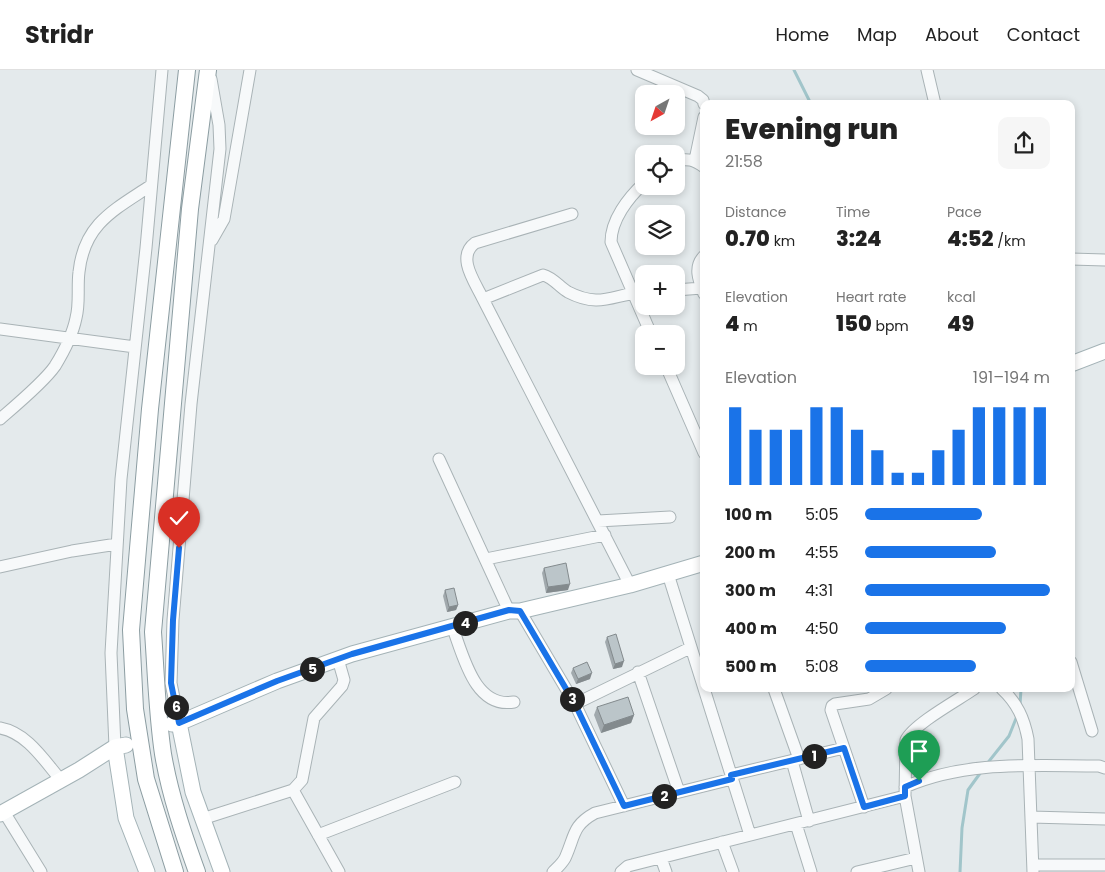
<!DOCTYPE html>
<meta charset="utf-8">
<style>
body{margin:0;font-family:Poppins,sans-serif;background:#f6f6f6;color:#222;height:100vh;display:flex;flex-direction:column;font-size:19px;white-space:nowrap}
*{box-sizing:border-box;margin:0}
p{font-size:16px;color:#767676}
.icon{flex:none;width:28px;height:28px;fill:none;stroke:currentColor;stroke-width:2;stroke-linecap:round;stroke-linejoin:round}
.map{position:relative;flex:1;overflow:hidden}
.drawer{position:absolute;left:700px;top:30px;width:375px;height:592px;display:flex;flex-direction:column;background:#fff;border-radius:10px;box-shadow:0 2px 8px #0003}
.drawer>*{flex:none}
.needle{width:32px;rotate:220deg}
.fabs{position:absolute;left:635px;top:15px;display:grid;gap:10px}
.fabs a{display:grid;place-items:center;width:50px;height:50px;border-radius:10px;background:#fff;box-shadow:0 2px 8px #0003;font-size:25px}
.pin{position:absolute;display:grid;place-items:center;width:42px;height:42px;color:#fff;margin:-51px -21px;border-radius:50% 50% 50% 0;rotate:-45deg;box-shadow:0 0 5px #0007}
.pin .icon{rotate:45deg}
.km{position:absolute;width:25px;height:25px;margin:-12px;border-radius:50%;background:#222;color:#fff;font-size:14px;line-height:25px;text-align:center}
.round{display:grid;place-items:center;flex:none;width:52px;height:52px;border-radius:10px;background:#f6f6f6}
.overview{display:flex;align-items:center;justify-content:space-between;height:85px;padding:0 25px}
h1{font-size:28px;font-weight:800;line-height:38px}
.figures{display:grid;grid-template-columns:repeat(3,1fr);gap:8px;height:85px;padding:5px 25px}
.figures div{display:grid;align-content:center}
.figures b{font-size:21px;font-weight:800}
.figures small{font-size:14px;font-weight:400}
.figures p{font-size:14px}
.chart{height:140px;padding:10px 25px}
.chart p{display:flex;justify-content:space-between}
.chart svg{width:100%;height:90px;margin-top:5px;stroke:#1a73e8;stroke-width:6}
ul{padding:0 25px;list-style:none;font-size:16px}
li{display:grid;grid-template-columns:80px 60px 1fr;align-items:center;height:38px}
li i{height:12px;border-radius:6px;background:#1a73e8}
header{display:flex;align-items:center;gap:30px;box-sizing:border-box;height:70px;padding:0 25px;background:#fff;border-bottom:1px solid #e0e0e0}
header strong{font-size:24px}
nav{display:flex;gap:28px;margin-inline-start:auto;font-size:18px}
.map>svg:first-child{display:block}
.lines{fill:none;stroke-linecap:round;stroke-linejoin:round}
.stream{stroke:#a1c5ca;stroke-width:3}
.minor-casing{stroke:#a9b3b6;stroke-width:13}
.major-casing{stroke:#a4b3b7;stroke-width:17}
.highway-casing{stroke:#8c9da2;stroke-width:18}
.minor{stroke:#f7f9fa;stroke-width:11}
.major{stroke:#fff;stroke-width:15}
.highway{stroke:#fff;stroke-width:16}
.wall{fill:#a1a9ad}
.shaded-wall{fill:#838a8d}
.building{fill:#bbc5c9;stroke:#838a8d}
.route-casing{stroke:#fff;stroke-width:10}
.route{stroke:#1a73e8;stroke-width:6}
</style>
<header>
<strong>Stridr</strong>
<nav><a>Home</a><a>Map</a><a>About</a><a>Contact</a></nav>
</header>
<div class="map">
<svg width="1105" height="802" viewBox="0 0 1105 802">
<rect width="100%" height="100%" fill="#e4eaec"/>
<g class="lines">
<path class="stream" d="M794 0 811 34
M1020 635 1021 619
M986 695 1009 666 1017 646
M960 802 962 758 968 720 981 702"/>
<g class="minor-casing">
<path id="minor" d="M637 0 698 26 703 30 704 34
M927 0 935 34
M695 90 704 47
M676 91C688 88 694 90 704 97
M644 113C628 128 611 150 611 172L651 264
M572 144 475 173C456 187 475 212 483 229L630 515
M212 170 224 149 250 0
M704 186C693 197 699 211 704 224
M1071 189 1105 190
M676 220 702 218
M483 229 543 205C554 208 559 217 568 222 601 239 613 224 644 222
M0 259 135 277
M666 296 704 383
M0 349C15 336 44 312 55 296 63 283 73 263 76 248 80 233 77 217 79 202 84 154 114 140 150 116
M439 389 509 541
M598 451 670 447
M486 489 605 465
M0 497 72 481 117 474
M668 504 750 765
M520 541 575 634 624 736
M452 556C463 584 474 639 514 632
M1071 592 1092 661
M638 602 679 722
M774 619 799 689
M1002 619C1017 633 1024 648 1028 669L1033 802
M575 634 690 578
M179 653 171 613 173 550 191 334 220 79 219 55 211 9
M0 658C27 663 43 689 60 709
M115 677 111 583 121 409 146 178 162 0
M792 691 809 751
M731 705 844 678
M905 717C966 690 1034 696 1099 696L1105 698
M293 720 339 802
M864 737 831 640 832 636 835 634 869 629 886 619
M4 742 41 802
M1031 747 1105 749
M202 749 293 720 302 710 314 648 342 616 344 610 338 589
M796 754 811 802
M318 765 455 712
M722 772 733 802
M661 788 666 802
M1033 795H1105
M553 802C558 797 564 792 566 786 575 765 573 755 595 743L732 709
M621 802 628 796 905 726
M857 802 916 788
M919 802 905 726 906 670C914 654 958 630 974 619"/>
</g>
<g class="major-casing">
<path id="major" d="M1071 294 1105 281
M179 653 193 722 222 802
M172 654 179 653 277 611 352 584 509 541H520L630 515 704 493
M115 677 126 748 147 802
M0 744 79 700 115 677 126 675"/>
</g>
<g class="highway-casing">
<path id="highway" d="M175 802 146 709 135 639 131 560 150 339 187 0
M197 802C183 763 170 725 163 684 157 644 156 603 153 562L190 139 208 0"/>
</g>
<use href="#minor" class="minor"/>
<use href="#major" class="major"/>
<use href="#highway" class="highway"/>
</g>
<path class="wall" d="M544 498 568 520 546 523 542 503Z
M445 520 458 535 456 540 447 542 443 526Z
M607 567 622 597 613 599 605 572Z
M573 598 590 609 576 614 571 603Z
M597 637 634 645 631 653 601 663 594 645Z"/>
<path class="shaded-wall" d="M570 514 568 520 546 523 548 517Z
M458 535 456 540 447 542 449 537Z
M624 591 622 597 613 599 615 594Z
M592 603 590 609 576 614 578 609Z
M634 645 631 653 601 663 604 655Z"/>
<path class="building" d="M566 493 570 514 548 517 544 498Z
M454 518 458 535 449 537 445 520Z
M616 564 624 591 615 594 607 567Z
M587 592 592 603 578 609 573 598Z
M628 627 634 645 604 655 597 637Z"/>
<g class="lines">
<g class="route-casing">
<path id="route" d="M179 478 173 550 171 613 179 653 277 611 352 584 509 540 520 541 575 634 624 736 732 709 731 705 844 678 864 737 905 726V717L919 711"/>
</g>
<use href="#route" class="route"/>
</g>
</svg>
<div class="fabs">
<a><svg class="needle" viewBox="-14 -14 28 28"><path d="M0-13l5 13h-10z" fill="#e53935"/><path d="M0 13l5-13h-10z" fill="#767676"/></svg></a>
<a><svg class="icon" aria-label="locate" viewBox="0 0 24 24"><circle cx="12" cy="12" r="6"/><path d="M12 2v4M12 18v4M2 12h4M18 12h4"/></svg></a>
<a><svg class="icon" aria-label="layers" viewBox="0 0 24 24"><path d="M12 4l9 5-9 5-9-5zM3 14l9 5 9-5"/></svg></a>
<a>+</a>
<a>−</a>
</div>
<div class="pin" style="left:919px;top:711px;background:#1e9e55"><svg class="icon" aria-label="arrive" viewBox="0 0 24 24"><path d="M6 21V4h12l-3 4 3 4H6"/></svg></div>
<div class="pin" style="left:179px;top:478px;background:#d93025"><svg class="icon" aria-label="check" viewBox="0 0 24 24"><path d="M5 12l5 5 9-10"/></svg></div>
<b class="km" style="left:814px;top:686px">1</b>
<b class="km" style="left:664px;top:726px">2</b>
<b class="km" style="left:572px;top:629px">3</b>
<b class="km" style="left:465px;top:553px">4</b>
<b class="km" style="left:312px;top:599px">5</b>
<b class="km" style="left:176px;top:637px">6</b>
<section class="drawer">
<div class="overview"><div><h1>Evening run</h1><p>21:58</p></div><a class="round"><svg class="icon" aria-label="share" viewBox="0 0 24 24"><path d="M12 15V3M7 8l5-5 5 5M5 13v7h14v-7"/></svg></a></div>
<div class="figures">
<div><p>Distance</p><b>0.70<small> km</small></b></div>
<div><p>Time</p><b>3:24</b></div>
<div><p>Pace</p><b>4:52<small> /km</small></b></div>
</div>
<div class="figures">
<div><p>Elevation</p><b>4<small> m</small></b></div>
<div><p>Heart rate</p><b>150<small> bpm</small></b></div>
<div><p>kcal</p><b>49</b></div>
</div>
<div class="chart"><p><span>Elevation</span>191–194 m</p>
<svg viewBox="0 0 160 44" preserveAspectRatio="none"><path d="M5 44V6M15 44V17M25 44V17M35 44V17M45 44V6M55 44V6M65 44V17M75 44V27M85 44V38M95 44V38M105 44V27M115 44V17M125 44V6M135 44V6M145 44V6M155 44V6"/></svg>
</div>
<ul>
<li><b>100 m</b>5:05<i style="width:63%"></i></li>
<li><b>200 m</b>4:55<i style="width:71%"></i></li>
<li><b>300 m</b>4:31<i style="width:100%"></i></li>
<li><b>400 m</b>4:50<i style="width:76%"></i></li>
<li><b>500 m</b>5:08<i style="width:60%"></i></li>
</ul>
</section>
</div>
